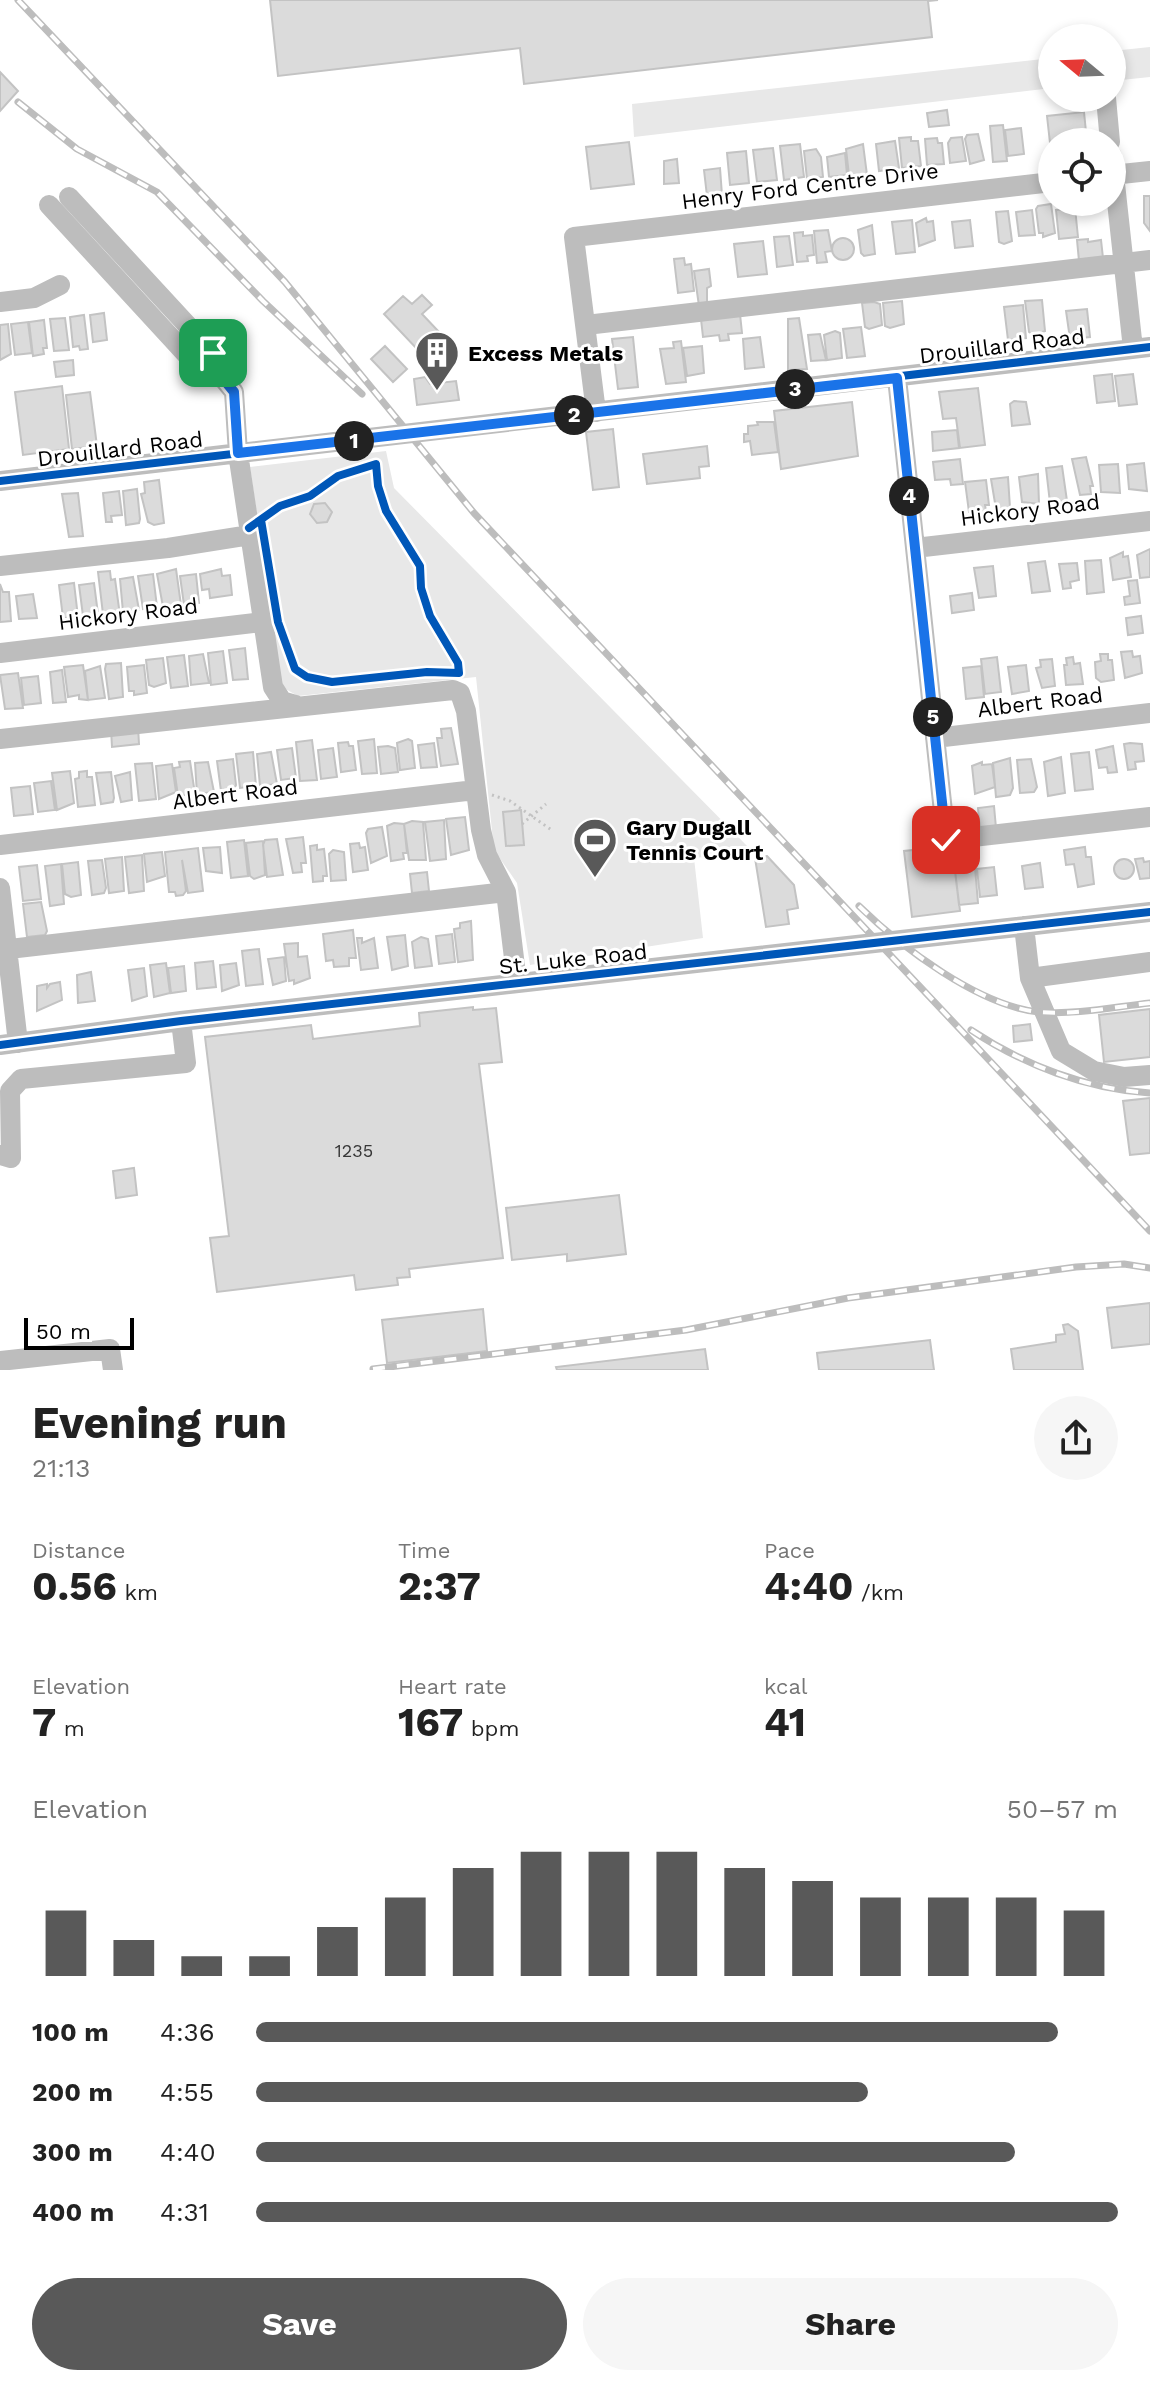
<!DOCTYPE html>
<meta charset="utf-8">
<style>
body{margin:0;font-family:"Work Sans",sans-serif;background:#f6f6f6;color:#222;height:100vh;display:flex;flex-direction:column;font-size:30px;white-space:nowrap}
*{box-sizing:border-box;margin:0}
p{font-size:26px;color:#767676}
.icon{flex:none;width:44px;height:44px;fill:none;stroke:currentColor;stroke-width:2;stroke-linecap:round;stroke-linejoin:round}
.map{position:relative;height:1370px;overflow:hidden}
.drawer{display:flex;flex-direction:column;background:#fff;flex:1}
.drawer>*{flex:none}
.needle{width:52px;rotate:289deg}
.fabs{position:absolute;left:1038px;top:24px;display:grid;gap:16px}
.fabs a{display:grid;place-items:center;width:88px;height:88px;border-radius:50%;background:#fff;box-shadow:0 4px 12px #0003;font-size:40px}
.scale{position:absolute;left:24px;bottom:20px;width:110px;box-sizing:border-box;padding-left:8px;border:4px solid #000;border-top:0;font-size:22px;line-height:28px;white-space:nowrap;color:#000;-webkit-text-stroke:6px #fff;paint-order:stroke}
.pin{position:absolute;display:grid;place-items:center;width:68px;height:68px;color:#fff;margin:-34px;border-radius:16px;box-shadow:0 4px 12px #0006}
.km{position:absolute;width:40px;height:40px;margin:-20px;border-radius:50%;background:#222;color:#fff;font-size:22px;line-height:40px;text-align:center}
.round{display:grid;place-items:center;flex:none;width:84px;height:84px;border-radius:42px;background:#f6f6f6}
.summary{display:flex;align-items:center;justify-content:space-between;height:136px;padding:0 32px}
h1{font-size:44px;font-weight:700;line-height:60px}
.stats{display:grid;grid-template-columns:repeat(3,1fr);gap:12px;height:136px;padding:8px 32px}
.stats div{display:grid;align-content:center}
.stats b{font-size:40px;font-weight:700}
.stats small{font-size:22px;font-weight:400}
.stats p{font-size:22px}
.chart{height:224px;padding:16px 32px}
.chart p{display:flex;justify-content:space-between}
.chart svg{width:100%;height:144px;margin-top:8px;stroke:#595959;stroke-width:6}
.cta{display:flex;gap:16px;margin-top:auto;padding:16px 32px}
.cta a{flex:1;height:92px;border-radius:48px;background:#595959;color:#fff;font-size:32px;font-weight:700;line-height:92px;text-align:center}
.cta a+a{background:#f6f6f6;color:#222}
ul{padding:0 32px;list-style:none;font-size:26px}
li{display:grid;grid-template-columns:128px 96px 1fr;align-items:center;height:60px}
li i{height:20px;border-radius:10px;background:#595959}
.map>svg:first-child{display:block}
.green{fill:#e8e8e8}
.building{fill:#dbdbdb;stroke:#c3c3c3;stroke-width:2}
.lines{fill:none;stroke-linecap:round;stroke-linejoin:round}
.path{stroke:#c2c2c2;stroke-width:3;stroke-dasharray:2 4;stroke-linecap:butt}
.minor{stroke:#bdbdbd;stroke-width:20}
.rail-casing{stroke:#bdbdbd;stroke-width:7}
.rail{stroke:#fff;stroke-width:4;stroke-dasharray:12;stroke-linecap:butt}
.cycleway-casing{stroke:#fff;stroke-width:13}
.cycleway{stroke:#0057b8;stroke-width:8}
.route-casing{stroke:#fff;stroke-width:16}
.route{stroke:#1a73e8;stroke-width:10}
.labels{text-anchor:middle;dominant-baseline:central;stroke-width:6;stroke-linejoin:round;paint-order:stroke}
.number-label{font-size:18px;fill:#373737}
.street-label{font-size:22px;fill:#000;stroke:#fff}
.poi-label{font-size:22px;font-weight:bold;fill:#000;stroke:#fff;text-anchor:start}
</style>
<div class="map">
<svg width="1150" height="1370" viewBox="0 0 1150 1370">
<rect width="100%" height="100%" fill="#fff"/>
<path class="green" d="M1150 47V77L1112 81V51Z
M1052 58V88L634 137 632 104Z
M386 451 394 488 753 852 694 858 703 938 530 965 517 883 494 850 476 677 298 696 282 687 250 467Z"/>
<path class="building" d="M270 0H938L928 1 932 37 524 84 520 48 278 76Z
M0 72 18 91 0 111Z
M947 110 949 125 929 127 927 113Z
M1084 112 1087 142H1052L1051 152 1047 116Z
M1003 125 1007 161 993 162 990 126Z
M1021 128 1024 154 1008 156 1005 130Z
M978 134 984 160 970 164 965 139 967 135Z
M911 137V141H918L921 166 902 168 899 138Z
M962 137 966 161 950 163 948 143 951 138Z
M937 138 938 143H942L944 164 927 165 925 139Z
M895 141 899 168 879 171 876 144Z
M629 142 634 184 591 189 586 147Z
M800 144 804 177 784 180 780 146Z
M863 144 867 175H849L846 149Z
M773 148 777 180 757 182 753 150Z
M816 149 821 157 823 177 807 179 804 151Z
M746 151 749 183 730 185 727 153Z
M845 153 847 175 829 177 827 157Z
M677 159 679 183 664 184V161Z
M720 168 722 195 707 196 704 170Z
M1144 196H1150V231L1144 223Z
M1051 204 1055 233 1043 237V233H1039L1036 209 1038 206Z
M1075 208 1078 237 1059 239 1056 210Z
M1032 210 1035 235 1019 236 1016 212Z
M1008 211 1012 241 1004 244 999 242 996 212Z
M926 218 927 222 933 221 935 240 919 246 916 223Z
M912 220 915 252 896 254 892 222Z
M970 220 973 246 955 248 952 222Z
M872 225 875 254 864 256 861 253 858 230Z
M828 230 832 251 825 252 827 262 817 263 814 231Z
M803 232V236L812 235 814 255 807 256 808 261 797 262 794 233Z
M789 236 793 265 777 267 774 237Z
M832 249a11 11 0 1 1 22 0a11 11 0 1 1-22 0Z
M1088 239V242L1101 240 1103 258 1079 261 1077 240Z
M763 241 767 274 738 277 734 244Z
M684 258 685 265 691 264 694 291 678 293 674 259Z
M709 269 711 286 707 288V305L699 306 694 271Z
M422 295 432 305 422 314 458 352 441 368H435L384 314 403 296 412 304Z
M1042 300 1045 331 1034 335 1029 332 1025 301Z
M902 301 904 324 890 328 885 326 883 303Z
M874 302 880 304 882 325 869 329 865 327 862 303Z
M1023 305 1026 338 1008 340 1004 307Z
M1087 309 1090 337 1070 339 1066 311Z
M104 313 107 340 93 342 90 315Z
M740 314 742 333 728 334 729 340 720 341 719 335 703 337 701 319Z
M84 315 88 349 80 350 79 346 73 347 70 317Z
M65 318 69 350 54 351 50 319Z
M799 318 807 369 788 370V319Z
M44 320 47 348H43L44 354 33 356 29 322Z
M28 322 32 353 15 355 11 324Z
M8 324 11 354 0 360V325Z
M861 327 865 356 847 358 843 329Z
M835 331 840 333 842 358 827 360 824 335Z
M820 334 826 360 811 361 808 335Z
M633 337 638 387 618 389 612 339Z
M760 337 764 367 745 369 743 339Z
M681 341 686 382 666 384 660 349 674 348 673 342Z
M385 346 407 369 393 382 371 359Z
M702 346 704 373 687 376 683 348Z
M73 360 74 375 56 377 54 362Z
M1112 374 1115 401 1097 403 1094 376Z
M1133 374 1137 404 1119 406 1115 376Z
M425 377 430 384 456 381 459 400 417 405 414 379Z
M62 386 69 449 23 455 15 392Z
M978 388 985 445 960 448 956 418 943 419 939 392Z
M90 392 97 446 72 449 66 395Z
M1014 401 1026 402 1030 424 1012 426 1010 404Z
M852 402 858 456 781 469 774 411Z
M757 422H774L778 452 752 455 750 441 744 442V434H748V426L758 425Z
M613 429 619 487 593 490 586 432Z
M957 430 959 448 933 451 932 432Z
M707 446 709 466 699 467 700 478 647 484 643 454Z
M1086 457 1093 486H1090L1091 494 1080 495 1072 459Z
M960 459 963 484 951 485 950 479 935 480 933 462Z
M1144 463 1147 491 1129 489 1127 465Z
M1118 464 1120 493 1101 492 1099 465Z
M1062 466 1067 501 1050 503 1046 468Z
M1038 474 1039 504 1022 502 1019 477Z
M1008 477 1010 508 996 509 991 479Z
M159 480 164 523 154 525 148 522 141 494 145 493 144 482Z
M986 480 989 505H985L986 511 969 512 965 482Z
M137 489 140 519 139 523 126 525 123 491Z
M119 491 122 515 111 516 112 522H106L103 493Z
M78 493 83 536 69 537 62 494Z
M325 503 332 512 327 522 317 523 310 514 314 504Z
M1150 549V577L1140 578 1137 555Z
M1123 552V557L1128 556 1131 577 1113 580 1110 558Z
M1101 560 1104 592 1087 594 1085 561Z
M1045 561 1050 591 1032 593 1028 563Z
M1077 563 1079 580 1070 582 1071 588 1063 589 1059 564Z
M993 566 996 596 979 598 974 568Z
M176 569 181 605 163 607 157 574Z
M221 569 222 576 230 575 232 595 210 598 209 589 202 590 200 574Z
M110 571 111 580 115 579 119 608 117 612 103 614 98 572Z
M153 574 157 607 143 609 138 576Z
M196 574 199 603 184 605 180 576Z
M133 577 139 610 123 612 120 579Z
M1137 580 1140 603 1125 605 1124 597 1130 596 1128 581Z
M74 583 78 617 63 618 59 585Z
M94 583 98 614 83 616 79 585Z
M0 584 3 592H9L11 621 0 622Z
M972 593 974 610 952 613 950 596Z
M33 594 37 618 19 619 16 596Z
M1141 616 1143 633 1128 635 1126 618Z
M245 648 248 679 233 680 229 650Z
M223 651 227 683 211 685 208 653Z
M1132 651 1133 657 1140 656 1142 673 1125 678 1121 652Z
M203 654 209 683 191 685 189 656Z
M1100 654H1108V660H1112L1114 680 1101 682 1096 678 1095 662 1101 661Z
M184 655 188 686 171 688 167 657Z
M997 657 1001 692 985 694 981 659Z
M1073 657 1074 664 1080 663 1083 684 1066 685 1064 665H1067L1066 658Z
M163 658 166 683 154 687 149 685 146 660Z
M1052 659 1055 686 1042 688 1036 668 1041 667 1040 660Z
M121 663 123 697 109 699 105 669 106 664Z
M83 665 88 700 79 699V695L68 697 64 667Z
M144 665 147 693 134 695V691H129L127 667Z
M1026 665 1029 691 1012 694 1008 667Z
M100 666 105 698 88 700 85 671Z
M981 666 984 697 966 699 963 668Z
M62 670 66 702 53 703 50 672Z
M18 673 23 708 5 709 0 675Z
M38 676 41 703 24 705 21 678Z
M138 727 139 744 112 747 111 729Z
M451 728 458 764 441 766 437 738H442L441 729Z
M374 739 377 773 362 774 358 741Z
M408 739 412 741 415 768 400 770 397 743Z
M312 740 317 780 300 781 296 742Z
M348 742 349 746H353L356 770 341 772 338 743Z
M434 743 437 767 421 768 418 745Z
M1130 743 1142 744 1144 761 1135 762 1136 769 1128 770 1124 744Z
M388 746 395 748 398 772 381 774 378 747Z
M1113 746 1117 772 1108 773 1107 767 1099 768 1096 750Z
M292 748 296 778 281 780 277 750Z
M333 748 337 777 321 779 318 750Z
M253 752 256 786 240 788 236 754Z
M271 752 277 784 260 786 257 754Z
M1089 752 1093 789 1075 791 1071 754Z
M1061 757 1065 793 1048 796 1044 762Z
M1010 758 1013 788 1010 795 996 797 993 763Z
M233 759 236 785 234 789 221 791 217 761Z
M1031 759 1037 787 1034 792 1020 793 1017 760Z
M190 761 195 794 178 796 174 768 180 767 179 762Z
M208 762 214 792 197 794 195 763Z
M982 762V765L992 764 995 787 975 794 972 766Z
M152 763 156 799 139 801 135 764Z
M172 764 176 792 159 799 156 766Z
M70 771 74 803 57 810 52 773Z
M87 771V777H92L95 805 78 807 75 779 79 778V772Z
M111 772 114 798 113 802 101 804 96 773Z
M130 772 132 800 121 802 115 776Z
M51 781 55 810 38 812 34 783Z
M30 786 33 814 14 816 11 788Z
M994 806 996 828 980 830 978 808Z
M521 810 524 845 506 846 503 812Z
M465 817 469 850 451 855 446 819Z
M444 820 446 859 430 861 425 822Z
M412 821 423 822 426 860H409L404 824Z
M394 823 404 824 407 853H403L404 859 391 861 387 826Z
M382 827 387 856 371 863 366 833 368 829Z
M303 837 306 863H301L302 872 293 873 286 839Z
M277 839 283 875 267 877 263 845 265 840Z
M244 840 248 876 231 878 227 842Z
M263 841 265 875 254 879 250 876 246 843Z
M359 843 360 848 365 847 368 870 353 872 350 844Z
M973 844 978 903 959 905 952 846Z
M317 845V850L324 849 327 876H323V881L313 882 310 846Z
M952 846 960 911 912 917 904 851Z
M220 847 222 873 206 871 203 848Z
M1085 847 1086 857H1091L1094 884 1078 887 1074 864 1066 865 1064 850Z
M198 848 203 891 188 893 182 860 186 891 183 895 176 896 175 892H169L165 852Z
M333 850 344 852 346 880 331 881 329 854Z
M162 852 165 876 147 882 144 854Z
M142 855 144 891 129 893 125 857Z
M767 856 794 885 798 908 787 910 789 924 766 927 755 858Z
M122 857 124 891 109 893 105 859Z
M1143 858 1144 862 1150 861V878L1140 879 1135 859Z
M1114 869a10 10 0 1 1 20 0a10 10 0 1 1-20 0Z
M102 860 106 888 104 893 92 895 88 861Z
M78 862 81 895 71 897 65 894 62 864Z
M1040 863 1043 887 1025 889 1022 866Z
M61 864 64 904 50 906 45 866Z
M37 865 41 899 23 901 19 867Z
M994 867 997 895 980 897 977 869Z
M427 872 429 891 412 893 410 874Z
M41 902 47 931 45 935 27 937 23 904Z
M471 921 473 960 458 962 454 929 460 928V923Z
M353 930 356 958H349V966L334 967 333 960 326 961 323 934Z
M452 934 455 962 439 964 436 936Z
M405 935 408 966 392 970 387 937Z
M421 937 428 939 432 966 415 968 412 942Z
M357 938H362V943L374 938 378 968 361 970Z
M298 943V957L307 956 310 978 294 984V980L289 981 284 944Z
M259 949 263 984 246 986 242 951Z
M284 957 286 981 273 985 268 959Z
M213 961 216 987 197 989 195 963Z
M166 963 170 993 154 997 150 965Z
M236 963 239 985 222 991 220 965Z
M184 966 186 991 171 993 168 968Z
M144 968 147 996 132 1001 128 970Z
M91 972 95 1001 78 1003 77 975Z
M60 982 62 1000 37 1011V986L47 984V988L50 984Z
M473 1007V1010L496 1008 502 1062 479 1064 503 1258 409 1269 410 1277 397 1278 398 1285 356 1290 354 1275 217 1292 210 1238 229 1236 205 1037 311 1025 313 1039 420 1026 419 1013Z
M1150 1009V1057L1104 1062 1099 1015Z
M1030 1024 1032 1040 1014 1042 1013 1026Z
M1150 1098V1153L1130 1155 1123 1101Z
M134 1168 137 1195 116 1198 113 1171Z
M619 1195 626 1254 567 1261V1254L512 1260 506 1208Z
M1150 1303V1344L1112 1348 1107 1308Z
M483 1309 487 1351 387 1363 382 1320Z
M1068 1324 1078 1331 1083 1370H1014L1011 1349 1056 1342V1335L1065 1334 1063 1325Z
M930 1340 934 1370H819L817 1353Z
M705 1349 708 1370H557L556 1367Z"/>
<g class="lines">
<path class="path" d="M492 795 510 801 553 831
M522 824 546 804"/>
<path class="minor" d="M1106 98 1110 142
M1112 156 1133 349
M1112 175 1150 171
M69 197 213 353 221 376 234 392 238 453 273 687 282 701 296 705
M49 205 198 367 221 376
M0 302 34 298 60 285
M586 325 1150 260
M897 378 946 840 1150 817
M596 412 574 237 1052 182
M0 481 1150 347
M915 548 1150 521
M0 566 168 548 250 535
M0 653 262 622
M935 738 1150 713
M0 739 453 690 460 693 466 711 481 830 487 855 506 892 517 983
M0 845 475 790
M0 888 18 1043
M1024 926 1030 978 1061 1051 1094 1071 1124 1077 1150 1075
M0 950 506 892
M1030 978 1150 962
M0 1045 181 1021 1150 912
M0 1155 11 1158 10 1091 21 1079 186 1063 181 1021
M0 1361 110 1349 113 1370"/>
<g class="rail-casing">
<path id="rail" d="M18 0 285 282 474 513 1150 1231
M18 102 77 149 157 192 263 301 362 394
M859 906C901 947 979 1006 1039 1012 1075 1015 1114 1007 1150 1003
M971 1030C1024 1065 1086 1089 1150 1093
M373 1369 686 1330 848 1298 1076 1267 1124 1264 1150 1268"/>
</g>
<use href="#rail" class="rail"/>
<g class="cycleway-casing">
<path id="cycleway" d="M0 481 1150 347
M249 528 280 506 310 496 338 476 376 464 378 486 386 511 420 566 421 588 430 616 458 663 459 673 427 672 332 682 307 677 295 669 278 622 261 520
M0 1045 181 1021 1150 912"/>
</g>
<use href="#cycleway" class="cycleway"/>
</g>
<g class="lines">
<g class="route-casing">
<path id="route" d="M213 353 221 376 234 392 238 453 897 378 946 840"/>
</g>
<use href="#route" class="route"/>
</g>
<defs>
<g id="building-pin" transform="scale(2.3)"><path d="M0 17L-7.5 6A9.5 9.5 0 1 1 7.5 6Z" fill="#595959" stroke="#fff"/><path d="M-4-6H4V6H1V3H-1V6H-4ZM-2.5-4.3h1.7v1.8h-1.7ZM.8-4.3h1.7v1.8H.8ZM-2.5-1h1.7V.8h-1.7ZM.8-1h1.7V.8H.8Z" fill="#fff"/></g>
<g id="stadium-pin" transform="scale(2.3)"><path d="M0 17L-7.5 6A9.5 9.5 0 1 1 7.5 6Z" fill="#595959" stroke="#fff"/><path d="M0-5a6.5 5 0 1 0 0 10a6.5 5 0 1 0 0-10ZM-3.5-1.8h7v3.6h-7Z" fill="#fff"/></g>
</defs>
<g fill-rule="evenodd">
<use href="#building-pin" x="437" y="353"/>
<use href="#stadium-pin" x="595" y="840"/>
</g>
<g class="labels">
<g class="number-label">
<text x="354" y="1150">1235</text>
</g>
<g class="street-label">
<text transform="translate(810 186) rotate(-7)">Henry Ford Centre Drive</text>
<text transform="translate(1002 346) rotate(-7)">Drouillard Road</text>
<text transform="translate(120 449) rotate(-7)">Drouillard Road</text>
<text transform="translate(1030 510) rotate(-7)">Hickory Road</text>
<text transform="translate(128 614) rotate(-7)">Hickory Road</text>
<text transform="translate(1040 702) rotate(-7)">Albert Road</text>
<text transform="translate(235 794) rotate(-7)">Albert Road</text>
<text transform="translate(573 959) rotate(-6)">St. Luke Road</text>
</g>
<g class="poi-label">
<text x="468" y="353">Excess Metals</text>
<text x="626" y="827">Gary Dugall<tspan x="626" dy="25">Tennis Court</tspan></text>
</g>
</g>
</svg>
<div class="fabs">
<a><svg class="needle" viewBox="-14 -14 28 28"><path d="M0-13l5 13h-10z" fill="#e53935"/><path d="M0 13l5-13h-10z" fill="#767676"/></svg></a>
<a><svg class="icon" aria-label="locate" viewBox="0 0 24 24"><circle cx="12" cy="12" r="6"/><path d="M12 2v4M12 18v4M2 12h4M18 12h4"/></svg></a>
</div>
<div class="scale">50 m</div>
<div class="pin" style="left:213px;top:353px;background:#1e9e55"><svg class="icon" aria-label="arrive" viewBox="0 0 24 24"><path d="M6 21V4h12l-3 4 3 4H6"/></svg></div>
<div class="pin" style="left:946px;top:840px;background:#d93025"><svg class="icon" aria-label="check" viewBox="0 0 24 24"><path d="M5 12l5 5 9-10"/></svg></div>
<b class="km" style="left:354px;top:441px">1</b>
<b class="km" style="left:574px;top:415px">2</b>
<b class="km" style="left:795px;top:389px">3</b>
<b class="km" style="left:909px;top:496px">4</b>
<b class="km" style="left:933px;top:717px">5</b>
</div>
<section class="drawer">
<div class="summary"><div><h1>Evening run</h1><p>21:13</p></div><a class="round"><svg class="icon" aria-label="share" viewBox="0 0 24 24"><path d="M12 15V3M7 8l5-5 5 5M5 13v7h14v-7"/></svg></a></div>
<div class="stats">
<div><p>Distance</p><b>0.56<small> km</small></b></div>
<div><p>Time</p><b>2:37</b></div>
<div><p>Pace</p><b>4:40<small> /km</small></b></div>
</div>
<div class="stats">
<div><p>Elevation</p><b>7<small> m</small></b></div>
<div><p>Heart rate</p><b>167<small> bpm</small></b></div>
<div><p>kcal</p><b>41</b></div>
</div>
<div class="chart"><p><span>Elevation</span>50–57 m</p>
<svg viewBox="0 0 160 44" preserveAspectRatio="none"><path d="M5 44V24M15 44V33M25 44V38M35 44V38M45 44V29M55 44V20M65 44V11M75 44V6M85 44V6M95 44V6M105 44V11M115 44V15M125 44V20M135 44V20M145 44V20M155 44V24"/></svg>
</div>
<ul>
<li><b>100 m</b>4:36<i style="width:93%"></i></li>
<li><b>200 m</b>4:55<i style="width:71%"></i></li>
<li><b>300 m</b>4:40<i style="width:88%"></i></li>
<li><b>400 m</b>4:31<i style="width:100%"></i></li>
</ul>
<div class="cta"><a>Save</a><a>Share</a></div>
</section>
